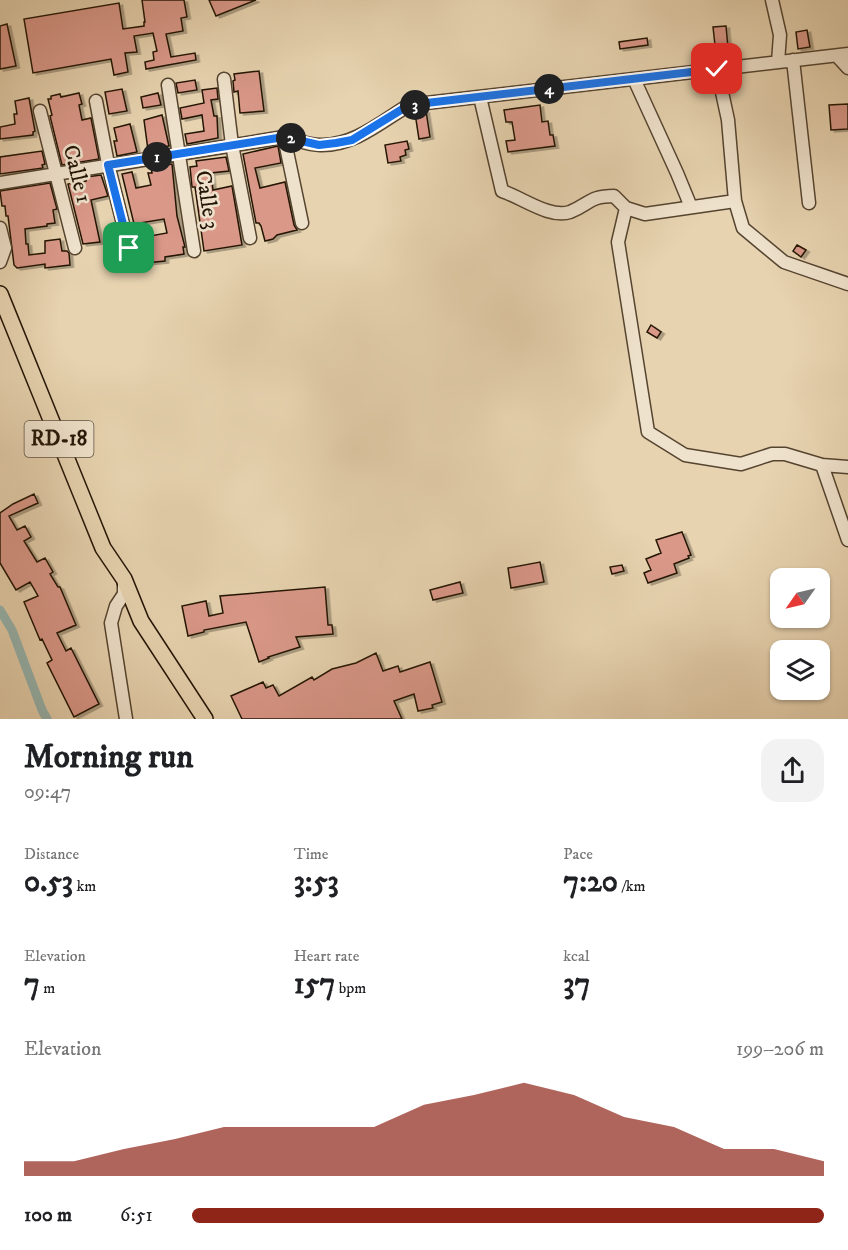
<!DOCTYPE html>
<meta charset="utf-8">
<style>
body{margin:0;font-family:"IM FELL DW Pica",serif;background:#f2f2f2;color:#202124;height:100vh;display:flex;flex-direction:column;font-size:22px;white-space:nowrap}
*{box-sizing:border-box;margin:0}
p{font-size:20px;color:#757577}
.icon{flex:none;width:33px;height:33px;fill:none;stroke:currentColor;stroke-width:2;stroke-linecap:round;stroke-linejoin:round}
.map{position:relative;height:719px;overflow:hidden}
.sheet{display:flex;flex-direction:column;background:#fff;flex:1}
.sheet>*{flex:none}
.needle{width:39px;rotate:236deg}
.tools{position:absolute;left:770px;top:568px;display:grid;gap:12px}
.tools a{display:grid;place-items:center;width:60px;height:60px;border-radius:12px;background:#fff;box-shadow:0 2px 4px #0004;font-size:30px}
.pin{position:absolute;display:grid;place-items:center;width:51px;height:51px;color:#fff;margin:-26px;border-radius:12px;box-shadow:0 3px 9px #0006}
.km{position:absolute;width:30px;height:30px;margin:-15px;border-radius:50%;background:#222;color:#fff;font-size:16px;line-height:30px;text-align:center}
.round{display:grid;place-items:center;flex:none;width:63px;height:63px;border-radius:18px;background:#f2f2f2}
.overview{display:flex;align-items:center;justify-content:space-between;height:102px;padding:0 24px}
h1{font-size:33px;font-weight:700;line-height:45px}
.metrics{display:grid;grid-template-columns:repeat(3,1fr);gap:9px;height:102px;padding:6px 24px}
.metrics div{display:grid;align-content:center}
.metrics b{font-size:30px;font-weight:700}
.metrics small{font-size:16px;font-weight:400}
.metrics p{font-size:16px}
.chart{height:168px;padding:12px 24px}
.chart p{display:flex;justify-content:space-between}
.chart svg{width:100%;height:108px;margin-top:6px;fill:#8f2418;opacity:.7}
ul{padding:0 24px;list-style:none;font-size:20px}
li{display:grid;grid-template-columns:96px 72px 1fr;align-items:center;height:45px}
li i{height:15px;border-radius:8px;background:#8f2418}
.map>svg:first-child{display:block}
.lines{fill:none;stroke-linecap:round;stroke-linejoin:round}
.canal{stroke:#98b7b2;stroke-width:9}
.building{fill:#da9889;stroke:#241506;stroke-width:1.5;filter:url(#shadow)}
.minor-casing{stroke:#554430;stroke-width:15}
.major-casing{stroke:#241506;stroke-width:18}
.minor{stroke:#efe2cc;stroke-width:12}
.major{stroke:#e7d3b0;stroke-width:15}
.route-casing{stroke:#fff;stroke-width:12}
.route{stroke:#1a73e8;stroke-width:8}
.labels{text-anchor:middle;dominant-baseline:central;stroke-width:5;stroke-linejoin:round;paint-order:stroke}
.shield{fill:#efe2cc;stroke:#615241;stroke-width:1.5}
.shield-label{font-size:21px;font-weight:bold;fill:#241506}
.street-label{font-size:22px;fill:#241506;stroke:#efe2cc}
</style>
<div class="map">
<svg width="848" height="719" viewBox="0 0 848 719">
<defs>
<filter id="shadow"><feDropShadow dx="3.5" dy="2" stdDeviation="0" flood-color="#0004"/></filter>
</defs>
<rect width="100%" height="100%" fill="#e7d3b0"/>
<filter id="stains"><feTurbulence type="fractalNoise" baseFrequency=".00333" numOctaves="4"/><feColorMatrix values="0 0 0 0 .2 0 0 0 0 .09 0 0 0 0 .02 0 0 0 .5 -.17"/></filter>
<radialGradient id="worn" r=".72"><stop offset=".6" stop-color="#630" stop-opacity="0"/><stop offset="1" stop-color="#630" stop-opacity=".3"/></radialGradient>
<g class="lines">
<path class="canal" d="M0 610 12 630 42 710 47 719"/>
</g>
<path class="building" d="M142 0H184L187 17 181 18 183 31 166 34 171 57 195 53 196 60 146 69 145 62 154 60 153 52 157 51 153 33 134 36 137 52 125 53 128 72 114 75 111 59 33 73 24 19 119 3 123 29 144 26V22H145Z
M209 0H256L216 16Z
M7 24 16 66 0 69V26Z
M726 26 728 48H725V53L716 54 713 27Z
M807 30 810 47 798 49 796 32Z
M647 38 648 45 620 49 619 42Z
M259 71 264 111 240 113 238 91 234 92 233 81 235 80 234 74Z
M195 80 197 90 178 93 176 83Z
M217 88 218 99 211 100 214 116H217L218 138 187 144 185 134 204 131 202 115 182 119 180 108 204 103 202 90Z
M122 89 127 111 109 114 105 92Z
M79 93 82 104 79 105 82 120 91 118 99 159 62 165 50 116 52 115 48 99H51V96L60 94 61 97Z
M158 93 161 105 143 108 141 97Z
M29 98 35 131 33 132V135L0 139V127L15 124 14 114H17L15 101Z
M848 104V129L831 130 829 105Z
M540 105 542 122 548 121 550 135H553L555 146 508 152 506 141 515 140 512 122H506L504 110Z
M426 111 430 137 419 139 415 113Z
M162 115 169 146 148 150 144 120Z
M130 124 137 152 117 156 114 141H117L114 128Z
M407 141 409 149 405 150 406 155 400 157 401 161 388 163 385 145Z
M278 146 281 163 255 168 260 188 285 182 294 225 297 230 277 235 273 239 265 241 261 226 259 223H256L243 154Z
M42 151 45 164 42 165 43 168 0 174V157Z
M226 157 229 171 211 173 213 190 232 186 242 245 204 251 195 187H192L190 167 197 166 196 161Z
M172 164 177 216 185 247H183L184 254 165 257V261L146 263 144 248 141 249 139 238 167 233 164 219 134 224 122 174 132 172 136 188 151 185 148 173H152L151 167Z
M101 175 108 196 91 200 100 242 83 244 68 184 86 181V177Z
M50 183 57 209 53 210 55 223 47 224V226L25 229 26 244H28L29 255 45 253V241L60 239 62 251H67L69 253 70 265 45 268V264L17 268 14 265 8 216H6L5 206H2L0 191Z
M797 245 806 250 801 257 793 251Z
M651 325 661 332 657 338 647 332Z
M34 494 38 503 9 516 17 530 25 526 31 537 24 541 37 562 45 558 53 572 50 574 58 587H60L76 625 57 633 66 651 71 648 99 704 74 717 47 663 52 660 42 639 40 640 24 602 38 596 30 582 16 590 0 563V513L13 504Z
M682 532 691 555 688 556 689 558 674 564 677 573 648 583 644 573 651 570 646 559 661 553 656 540Z
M540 562 544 582 511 588 508 568Z
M622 565 624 571 612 574 610 567Z
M460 582 463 593 433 600 430 590Z
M325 587 328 625H332L333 634 296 637 300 647 268 657 269 658 259 662 246 622 204 630V632L188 636 182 606 206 601 209 616 223 613 220 596Z
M376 653 383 671 398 666 400 672 430 662 442 702 432 705 433 708 418 711 414 694 394 701 402 719H242L231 696 263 682 266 688 273 685 279 696 312 677 314 680 332 669 356 663Z"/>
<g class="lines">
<g class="minor-casing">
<path id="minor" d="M772 0 780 35 778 62
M837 56 848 68
M793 60 809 203
M717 69 728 120 735 201 743 228 784 262 848 284
M224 79 232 145 250 238
M634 79 677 173 691 207
M168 85 194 251
M480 97 502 191C521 197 550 219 570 212 590 204 589 196 614 196L626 208 618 242 648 432 685 455 741 464 772 454H785L822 465 848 467
M96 101 108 164 129 248
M40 111 75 248
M284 137 302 223
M0 183 284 137C295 139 308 145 320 145 354 146 381 122 409 105L848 54
M626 208 645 214 735 201
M0 228 5 248 0 262
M822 465 848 540
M124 580V594L116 606 111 623 126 719"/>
</g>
<g class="major-casing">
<path id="major" d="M0 294 103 548 124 579 141 621 205 719"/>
</g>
<use href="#minor" class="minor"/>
<use href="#major" class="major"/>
</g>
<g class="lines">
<g class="route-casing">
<path id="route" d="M129 248 108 165 284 137 319 145 336 143 352 140 409 105 717 69"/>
</g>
<use href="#route" class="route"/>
</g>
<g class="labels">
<rect class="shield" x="24.5" y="421" width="69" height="36" rx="4.5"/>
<g class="shield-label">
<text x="59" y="439">RD-18</text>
</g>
<g class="street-label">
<text transform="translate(77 174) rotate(76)">Calle 1</text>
<text transform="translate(207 200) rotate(81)">Calle 3</text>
</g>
</g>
<rect width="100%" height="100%" filter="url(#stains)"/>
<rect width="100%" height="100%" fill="url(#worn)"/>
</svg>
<div class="tools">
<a><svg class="needle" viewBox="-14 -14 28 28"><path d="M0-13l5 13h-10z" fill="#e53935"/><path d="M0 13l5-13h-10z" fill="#757577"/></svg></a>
<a><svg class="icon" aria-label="layers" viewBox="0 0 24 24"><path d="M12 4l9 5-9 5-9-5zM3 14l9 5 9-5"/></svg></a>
</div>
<div class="pin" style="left:129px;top:248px;background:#1e9e55"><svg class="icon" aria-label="arrive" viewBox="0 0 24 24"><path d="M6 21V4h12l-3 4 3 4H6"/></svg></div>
<div class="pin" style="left:717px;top:69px;background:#d93025"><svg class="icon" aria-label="check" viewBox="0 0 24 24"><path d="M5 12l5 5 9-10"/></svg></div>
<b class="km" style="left:157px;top:157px">1</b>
<b class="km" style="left:291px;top:138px">2</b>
<b class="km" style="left:415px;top:105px">3</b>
<b class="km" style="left:549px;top:89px">4</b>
</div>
<section class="sheet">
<div class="overview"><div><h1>Morning run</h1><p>09:47</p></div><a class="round"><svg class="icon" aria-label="share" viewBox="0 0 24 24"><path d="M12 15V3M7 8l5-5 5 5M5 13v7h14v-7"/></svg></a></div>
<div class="metrics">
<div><p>Distance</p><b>0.53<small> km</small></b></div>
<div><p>Time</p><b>3:53</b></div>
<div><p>Pace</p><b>7:20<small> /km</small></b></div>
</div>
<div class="metrics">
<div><p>Elevation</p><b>7<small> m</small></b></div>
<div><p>Heart rate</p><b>157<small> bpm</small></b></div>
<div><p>kcal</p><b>37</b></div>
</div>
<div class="chart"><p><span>Elevation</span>199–206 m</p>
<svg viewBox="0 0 160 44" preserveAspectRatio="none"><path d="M0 44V38L10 38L20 33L30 29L40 24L50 24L60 24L70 24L80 15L90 11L100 6L110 11L120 20L130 24L140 33L150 33L160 38V44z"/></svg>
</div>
<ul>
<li><b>100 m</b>6:51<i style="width:100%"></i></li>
</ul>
</section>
